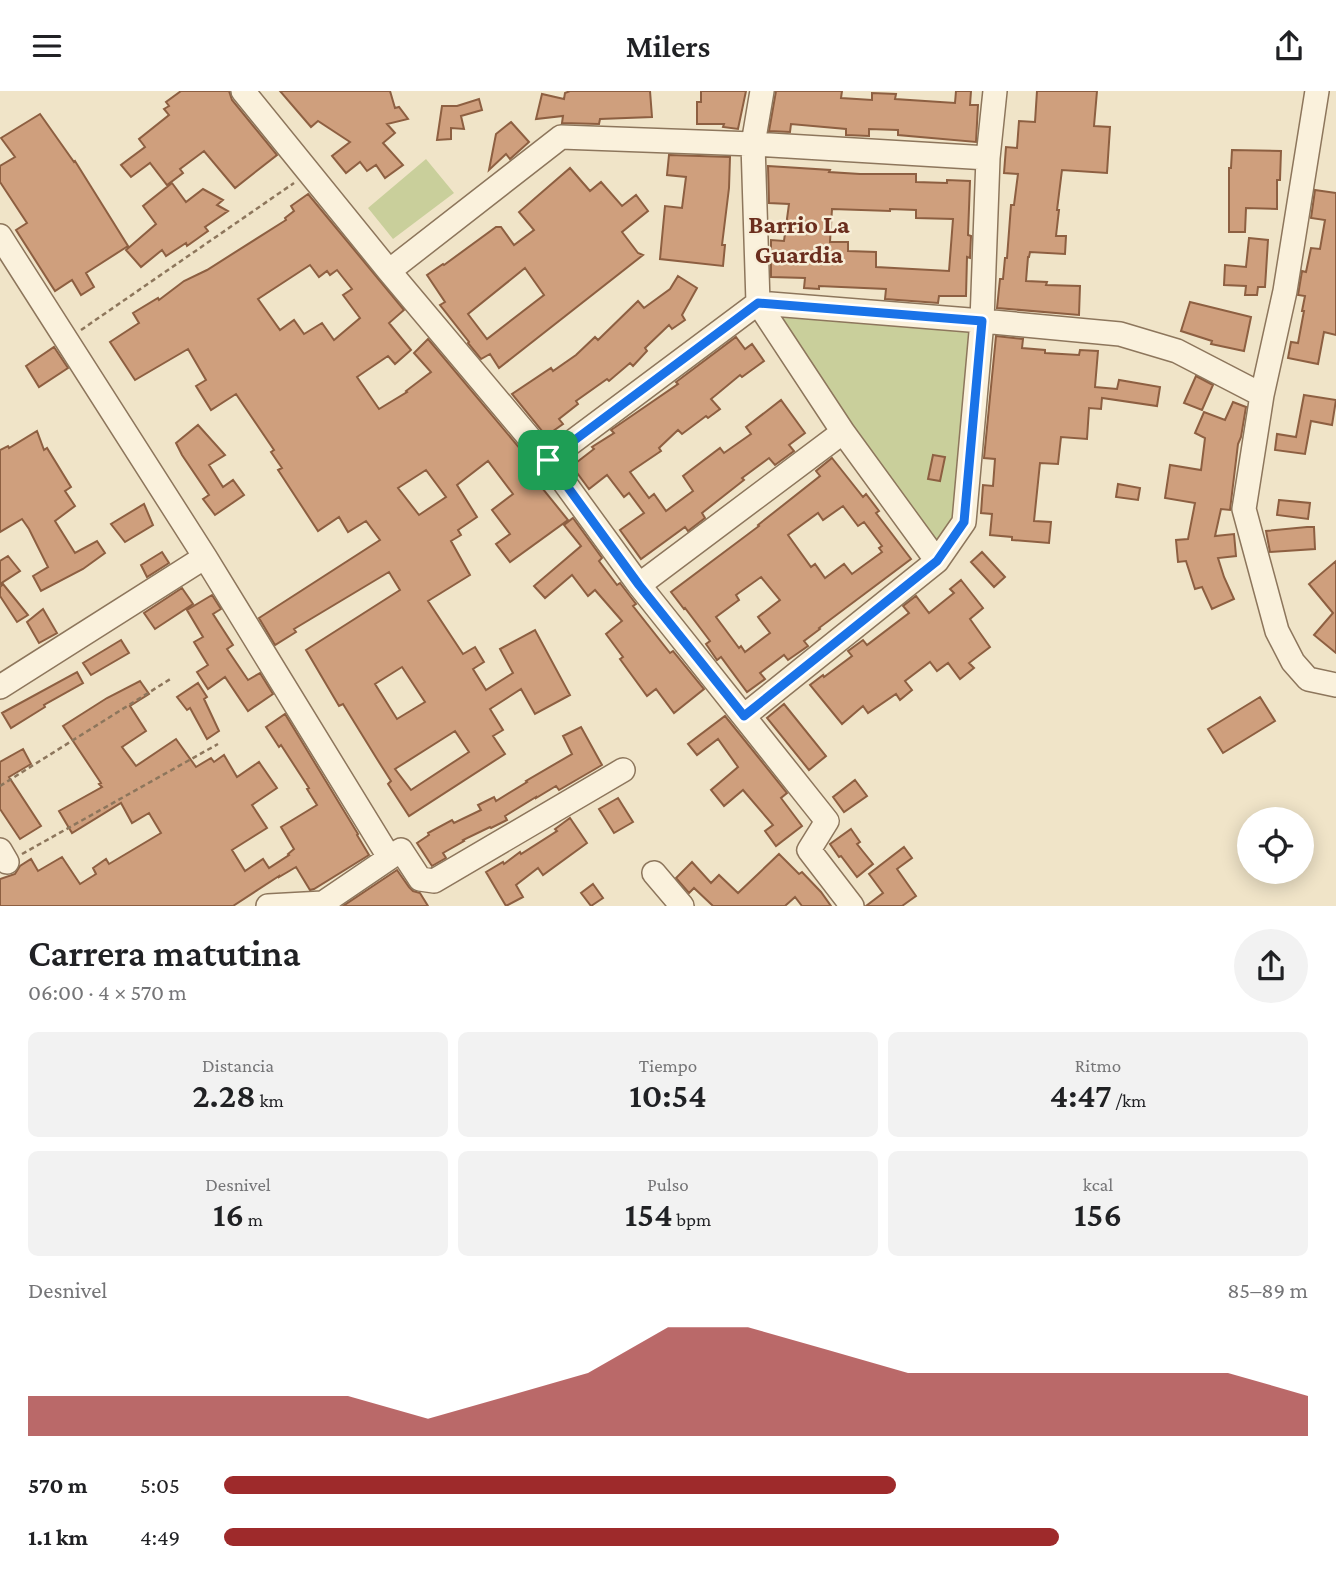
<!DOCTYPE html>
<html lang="es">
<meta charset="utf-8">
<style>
body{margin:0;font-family:"Crimson Pro",serif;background:#f2f2f2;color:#202124;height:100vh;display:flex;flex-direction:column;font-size:26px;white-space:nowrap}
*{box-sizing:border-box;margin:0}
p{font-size:23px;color:#757577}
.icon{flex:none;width:38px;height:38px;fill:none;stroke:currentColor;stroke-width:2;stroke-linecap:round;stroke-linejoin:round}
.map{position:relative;height:815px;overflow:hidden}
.side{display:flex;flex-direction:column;background:#fff;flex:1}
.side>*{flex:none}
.buttons{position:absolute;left:1237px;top:716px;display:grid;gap:14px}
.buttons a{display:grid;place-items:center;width:77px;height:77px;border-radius:50%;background:#fff;box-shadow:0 4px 18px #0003;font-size:35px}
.pin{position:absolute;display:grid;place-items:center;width:60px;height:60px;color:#fff;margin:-30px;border-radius:14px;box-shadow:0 4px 10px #0006}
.round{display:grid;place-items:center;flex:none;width:74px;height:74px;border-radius:37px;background:#f2f2f2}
.summary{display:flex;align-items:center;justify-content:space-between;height:119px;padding:0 28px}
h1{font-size:38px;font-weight:600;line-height:52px}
.stats{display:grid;grid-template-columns:repeat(3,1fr);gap:10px;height:119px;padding:7px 28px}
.stats div{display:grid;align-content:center;border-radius:10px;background:#f2f2f2;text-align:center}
.stats b{font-size:35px;font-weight:600}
.stats small{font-size:19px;font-weight:400}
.stats p{font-size:19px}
.chart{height:196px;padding:14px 28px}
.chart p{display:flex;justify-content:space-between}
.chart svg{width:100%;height:126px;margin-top:7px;fill:#9e2a2b;opacity:.7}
ul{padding:0 28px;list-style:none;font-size:23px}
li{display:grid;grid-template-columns:112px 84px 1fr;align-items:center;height:52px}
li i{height:18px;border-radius:9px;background:#9e2a2b}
header{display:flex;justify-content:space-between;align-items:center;height:91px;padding:0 28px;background:#fff;font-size:32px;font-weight:600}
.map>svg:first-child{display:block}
.green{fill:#c9cf9b}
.building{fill:#cf9f7d;stroke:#8d5f41;stroke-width:2;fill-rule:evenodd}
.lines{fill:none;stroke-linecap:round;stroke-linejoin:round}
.minor-casing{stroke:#8d765c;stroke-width:26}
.path{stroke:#8d765c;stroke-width:2.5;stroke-dasharray:5 3.5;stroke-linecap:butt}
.minor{stroke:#faf1dc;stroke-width:23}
.route-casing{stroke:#fff;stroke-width:14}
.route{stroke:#1a73e8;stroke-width:9}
.labels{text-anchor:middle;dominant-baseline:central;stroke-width:5;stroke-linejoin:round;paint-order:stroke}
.neighbourhood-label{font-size:26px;font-weight:bold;fill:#6b2e1e;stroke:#f7eed8}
</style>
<header><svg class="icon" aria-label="menu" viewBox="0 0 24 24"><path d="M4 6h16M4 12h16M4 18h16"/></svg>Milers<svg class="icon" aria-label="share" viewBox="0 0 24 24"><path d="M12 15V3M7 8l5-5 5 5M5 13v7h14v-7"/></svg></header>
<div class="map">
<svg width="1336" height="815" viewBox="0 0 1336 815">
<rect width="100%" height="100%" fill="#f0e4c8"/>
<path class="green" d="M426 68 454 102 393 148 368 117Z
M758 212 982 230 964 431 937 470Z"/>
<path class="building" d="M181 0H229L232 9 277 64 235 97 204 60 180 78 183 82 167 94 150 72 131 86 121 74 145 56 139 48 169 24 164 18 169 15 166 11Z
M280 0H390L395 17 399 16 408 28 387 33 395 42 383 52 403 74 385 87 376 74 367 80 360 71 346 82 332 65 350 51 318 30 311 36Z
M570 0H650L652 26 600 28 599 33 562 32 563 25 536 28 542 3 564 8 565 2Z
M701 0H746L738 38 723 36 724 33H697V11H701Z
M776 0H842L841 7 872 9V2L896 3 895 8 955 12 956 0H971L970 14H978L976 51 898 44V39L869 38V45L846 44V38L791 33 790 41 769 40Z
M1037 0H1097L1094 35 1110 36 1107 82 1062 79 1057 119H1059L1056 145H1066L1065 163 1030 161 1029 166H1028L1026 190 1047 191 1046 194 1080 195 1079 224 997 217 1000 188H1003L1005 167H1007L1011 114H1014L1018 83 1004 82 1006 56 1017 57 1019 30 1035 31Z
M479 8 482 19 461 25 464 38 451 37V48L437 49 442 15H457Z
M40 23 74 71 75 70 128 155 86 182 94 196 81 204 72 189 55 200 16 139 27 132 0 91V75L15 66 1 47Z
M511 31 529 51 510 68 506 63 489 79 496 43Z
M1232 59 1281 60 1280 89H1277V118L1246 117 1245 141H1229V77H1231Z
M669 64 730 66 729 97 722 154H725L723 175 660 168 665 115 682 117 686 86 667 84Z
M768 75 830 79 829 81 860 83H916V91L947 92V89L970 90 968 144 971 145 970 167 967 166 966 205H939L938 212 885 208 886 198 819 195V198L804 197 805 187 771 186V149L784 150 789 113 769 112ZM832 118 890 120V118L916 119V127L953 128 949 180 876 176V161L848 160V151H830Z
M570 77 590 100 601 91 622 115 636 104 648 120 622 141 638 162 643 164 499 277 490 263 481 268 468 252 469 251 440 214 445 211 427 184 443 173 444 174 496 136H501L514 154 534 139 519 121ZM525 177 544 204 487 248 468 223Z
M172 92 186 111 203 98 223 109 217 114 228 120 205 136 208 140 187 155 186 152 166 165 162 159 141 176 126 159 156 133 143 115Z
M1315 99 1336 102V244L1324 241 1318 273 1288 267 1291 251 1298 252 1304 220H1302L1305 205 1298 204 1302 180 1306 181 1311 157 1320 158 1325 129 1311 127Z
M308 103 404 219 389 232 411 259 395 273 388 265 357 286 379 318 407 301 406 300 431 281 414 262 428 248 527 366 521 371 568 429 510 471 496 453 510 443 492 419 513 403 488 370 457 394 477 426 458 439 461 444 451 450 470 484 428 510 463 563 475 556 484 571 473 578 486 599 513 582 500 558 535 539 570 604 535 623 521 598 490 618 503 639 493 645 505 663 409 725 388 693 391 690 377 668 343 613 339 615 306 559 400 499 389 481 294 538 296 541 275 554 259 527 380 449 366 430 348 441 339 426 318 440 278 379 282 377 271 361 274 359 236 303 211 319 196 295 206 289 188 258 135 289 110 251 139 232 133 222 158 207 159 209 184 190 207 179 286 129 285 127 294 120 291 115ZM310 174 319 186 327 180 330 184 337 179 352 198 343 204 360 227 334 249 322 232 304 243 294 229 280 239 258 208ZM426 379 446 406 419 424 398 397ZM402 576 425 611 397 628 375 593ZM455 640 469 661 411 699 395 678Z
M1249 147 1268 149 1265 196H1258L1257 204H1245L1246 195 1224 194 1225 174 1246 176Z
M678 185 697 197 682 224 685 229 672 238 669 234 645 257 647 260 633 275 630 272 609 290 607 288 576 310 578 313 559 328 563 333 546 345 512 303 551 277 553 280 576 264 595 246 598 249 638 210 644 217 670 198Z
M1190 211 1251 226 1244 260 1211 253 1212 250 1181 240Z
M996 245 1023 248 1022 257 1045 259V262L1079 264 1080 259 1098 260 1095 296 1117 298 1119 289 1160 296 1157 315 1102 307 1101 318 1089 317 1087 348 1061 346 1058 373 1040 372 1034 430 1051 431 1049 452 1012 449V446L990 444 992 423 981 422 983 394 993 395 995 368 984 367Z
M736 246 745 258 752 253 764 270 742 286 740 284 711 308 720 318 708 327 706 325 682 343 678 339 659 357 661 360 630 381 649 407 654 403 666 420 693 400 683 385 720 357 724 362 751 343 746 336 781 309 805 342 789 354 794 360 775 374 769 367 742 387 744 389 702 422 705 427 688 440 685 436 641 468 620 439 644 422 629 402 624 406 607 384 589 398 572 375 594 358 592 356 614 342 611 339 614 337 678 293 676 291Z
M54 256 68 277 39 296 26 275Z
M1196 285 1213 294 1202 319 1184 312Z
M1304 304 1336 309 1332 334 1311 330 1305 363 1275 359 1277 343 1296 346Z
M1233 311 1246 316 1241 346 1238 353 1230 419 1221 418 1215 445 1234 443 1236 465 1218 467 1224 486 1234 508 1212 518 1202 496 1195 498 1186 470 1178 471 1176 449 1188 448 1195 412 1165 407 1170 374 1201 379 1205 347 1195 342 1204 321 1225 329Z
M198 334 225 364 209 374 223 396 233 389 244 404 215 424 203 408 209 404 182 364 176 352Z
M37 340 44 359 47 357 71 396 65 400 75 415 55 430 75 462 97 450 105 462 83 478 41 500 33 485 48 476 29 438 22 428 0 441V359L8 355 9 357Z
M933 364 945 366 940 390 928 388Z
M832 367 863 406 866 403 879 420 876 422 911 468 819 537 820 538 804 550 808 555 788 569 784 564 760 582 765 588 747 601 721 566 717 569 706 553 710 550 685 517 684 518 671 501 759 435 758 434 820 385 816 380ZM843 415 858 435 864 431 882 455 879 457 882 461 852 483 844 473 825 487 815 473 811 476 788 444 818 422 823 429ZM761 486 780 509 758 526 770 542 745 561 741 555 739 557 716 526 739 509 736 504Z
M1118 393 1140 397 1138 409 1116 406Z
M1279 409 1310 412 1308 428 1277 424Z
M144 413 153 434 125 451 111 433Z
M573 427 602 467 599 470 617 494 620 492 636 513 633 515 670 562 673 560 704 598 674 622 656 598 647 605 620 568 623 566 606 543 622 530 595 499 588 505 572 484 545 507 534 495 581 455 564 434Z
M1307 436H1314L1315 458 1270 461 1266 440Z
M162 461 169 472 147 486 141 474Z
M982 461 1005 486 994 496 971 471Z
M8 465 20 480 0 493V470Z
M1336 470V562L1314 544 1333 522 1309 493Z
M961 489 983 517 970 528 990 556 969 572 974 577 960 588 948 572 937 580 930 571 905 590 912 599 900 609 896 603 868 622 863 615 842 633 810 594 823 584 824 586 852 565 848 560 863 549 867 554 909 522 903 515 916 505 929 522 954 502 950 498Z
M3 493 28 524 17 531 0 505V496Z
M182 497 193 513 155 538 144 522Z
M212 504 221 518 213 523 233 554 227 558 248 589 260 582 273 603 248 620 225 586 208 598 197 581 208 574 194 551 203 546 187 519Z
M43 518 57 542 39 552 27 531Z
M121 549 129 562 91 584 83 572Z
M77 581 83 592 44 614 45 616 11 637 2 622Z
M140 590 149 603 130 615 146 640 122 656 136 675 176 648 196 676 211 667 214 671 224 664 237 686 259 671 277 697 252 714 267 737 232 759 245 780 263 768 269 777 289 764 288 763 294 758 281 736 317 714 307 698 309 697 281 654 279 656 266 636 285 623 358 743 357 744 369 764 314 798 310 799 296 776 279 786V785L233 815H0V788L15 783 20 775 31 768 38 780 62 766 80 793 96 783 93 777 106 768 109 773 161 742 149 722 132 732 121 712 72 742 59 720 102 696 99 693 101 692 63 635 107 607Z
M198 592 207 606 204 608 219 640 207 648 190 617 187 619 177 606Z
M1260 606 1275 630 1223 662 1208 638Z
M784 613 826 665 809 679 767 627Z
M725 625 787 702 781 707 802 735 776 755 765 740 773 734 743 699 724 715 711 699 738 676 718 648 697 664 688 653Z
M581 636 602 674 559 699 556 695 536 707V706L505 725 507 729 491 737 490 736 463 749 464 750 443 762 446 767 432 775 417 752 429 744 428 742 452 729 454 732 481 719 478 714 494 706 496 710 527 691 526 690 572 663 563 645Z
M23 658 31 673 9 686 41 735 20 748 0 718V671Z
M855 689 867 705 844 721 833 706Z
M618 707 633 731 614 742 599 718Z
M570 727 587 752 543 784 538 777 516 794 523 806 506 815 486 781 503 771 504 773 520 761 521 763 557 740 555 738Z
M851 738 860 751 857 753 873 773 857 786 841 765 839 766 830 753Z
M904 756 912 767 897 778 916 805 902 815H866L883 802 869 783Z
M779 763 799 783 802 781 821 801 831 815H802L795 806 785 815H713L694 797 689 802 676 787 692 771 711 792 719 784 738 802Z
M397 779 409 796 413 800 420 802 428 815H343Z
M593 793 603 807 591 815 581 802Z"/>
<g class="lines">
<g class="minor-casing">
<path id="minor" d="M243 0 389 180 548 369 639 494 827 730 809 759 852 815
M762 0 753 53 758 212 843 341 937 470
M1317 0 1285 200 1262 304 1244 418 1277 540 1293 571 1308 588 1336 594
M0 145 205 466 389 766
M389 180 561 46 753 53 988 67
M548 369 758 212 982 230 1120 243 1177 260 1262 304
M639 494 843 341
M0 596 205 466
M744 625 937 470 964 431 982 230 988 67 995 0
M0 759 7 771
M654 782 682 815
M268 815 323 812 401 759 420 788 434 790 623 679"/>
</g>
<path class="path" d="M81 239 294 92
M0 695 172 587
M22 763 218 653"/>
<use href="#minor" class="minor"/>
</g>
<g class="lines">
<g class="route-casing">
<path id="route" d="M758 212 982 230 964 431 937 470 744 625 639 494 548 369Z"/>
</g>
<use href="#route" class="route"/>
</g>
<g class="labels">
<g class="neighbourhood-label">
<text x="799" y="133">Barrio La<tspan x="799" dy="30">Guardia</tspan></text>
</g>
</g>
</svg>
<div class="buttons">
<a><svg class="icon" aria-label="locate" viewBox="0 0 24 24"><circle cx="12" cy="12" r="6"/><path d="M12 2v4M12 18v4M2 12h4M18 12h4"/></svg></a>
</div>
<div class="pin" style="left:548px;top:369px;background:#1e9e55"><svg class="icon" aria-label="arrive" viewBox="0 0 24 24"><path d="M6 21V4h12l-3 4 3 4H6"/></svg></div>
</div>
<section class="side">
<div class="summary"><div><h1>Carrera matutina</h1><p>06:00 · 4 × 570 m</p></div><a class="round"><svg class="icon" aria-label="share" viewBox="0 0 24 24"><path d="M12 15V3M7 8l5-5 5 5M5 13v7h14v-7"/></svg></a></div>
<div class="stats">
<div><p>Distancia</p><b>2.28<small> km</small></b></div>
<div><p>Tiempo</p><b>10:54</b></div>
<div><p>Ritmo</p><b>4:47<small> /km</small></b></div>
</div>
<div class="stats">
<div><p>Desnivel</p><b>16<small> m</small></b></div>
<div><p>Pulso</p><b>154<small> bpm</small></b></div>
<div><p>kcal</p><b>156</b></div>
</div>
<div class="chart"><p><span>Desnivel</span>85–89 m</p>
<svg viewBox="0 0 160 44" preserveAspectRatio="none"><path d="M0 44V30L10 30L20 30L30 30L40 30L50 38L60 30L70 22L80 6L90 6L100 14L110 22L120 22L130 22L140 22L150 22L160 30V44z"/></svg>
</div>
<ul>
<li><b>570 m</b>5:05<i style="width:62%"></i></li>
<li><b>1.1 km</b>4:49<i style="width:77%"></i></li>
</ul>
</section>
